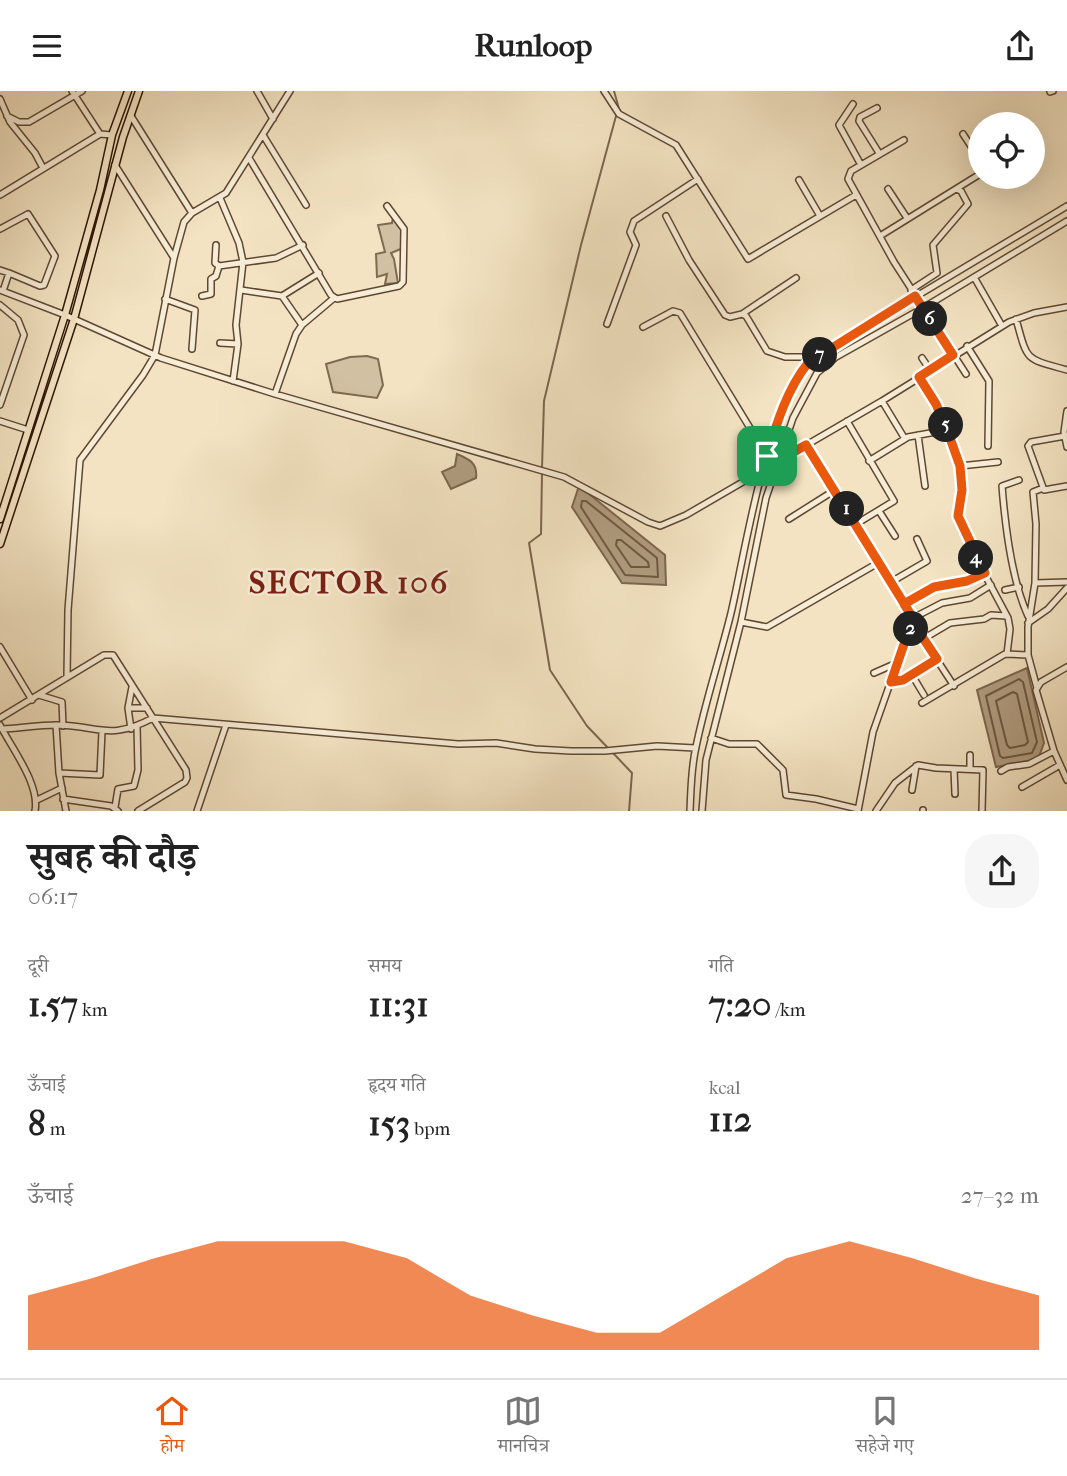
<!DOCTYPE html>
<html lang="hi">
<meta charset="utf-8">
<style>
body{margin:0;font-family:"IM FELL French Canon","Noto Serif Devanagari",serif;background:#f6f6f6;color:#222;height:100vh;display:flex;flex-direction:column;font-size:26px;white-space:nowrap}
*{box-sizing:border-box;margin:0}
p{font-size:23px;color:#767676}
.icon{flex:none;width:38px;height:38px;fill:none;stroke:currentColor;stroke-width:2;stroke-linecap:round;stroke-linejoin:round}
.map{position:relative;height:720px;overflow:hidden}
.details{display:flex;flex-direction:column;background:#fff;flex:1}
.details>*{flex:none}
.fabs{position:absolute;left:968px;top:21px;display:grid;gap:14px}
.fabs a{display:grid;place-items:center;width:77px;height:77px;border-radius:50%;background:#fff;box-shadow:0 7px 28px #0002;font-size:35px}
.pin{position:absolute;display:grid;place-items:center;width:60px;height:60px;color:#fff;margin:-30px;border-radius:14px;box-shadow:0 4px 10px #0006}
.km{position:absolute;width:35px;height:35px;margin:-18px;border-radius:50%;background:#222;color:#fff;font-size:19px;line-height:35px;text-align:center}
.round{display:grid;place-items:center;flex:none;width:74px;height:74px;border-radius:28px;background:#f6f6f6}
.summary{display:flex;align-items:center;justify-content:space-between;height:119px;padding:0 28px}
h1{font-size:38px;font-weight:700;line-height:52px}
.metrics{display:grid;grid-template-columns:repeat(3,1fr);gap:10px;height:119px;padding:7px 28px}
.metrics div{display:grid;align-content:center}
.metrics b{font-size:35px;font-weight:700}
.metrics small{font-size:19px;font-weight:400}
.metrics p{font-size:19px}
.chart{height:196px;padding:14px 28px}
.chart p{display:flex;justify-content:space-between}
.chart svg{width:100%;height:126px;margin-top:7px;fill:#ea580c;opacity:.7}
header{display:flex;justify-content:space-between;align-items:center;height:91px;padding:0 28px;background:#fff;font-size:32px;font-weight:700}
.dock{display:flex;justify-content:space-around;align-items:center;height:98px;border-top:2px solid #e0e0e0;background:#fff;font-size:19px;color:#767676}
.dock a{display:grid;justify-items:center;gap:4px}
.dock .current{color:#ea580c}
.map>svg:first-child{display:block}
.green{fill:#d2c0a2;stroke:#806a52;stroke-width:2}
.water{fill:#b09d81;stroke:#7c664f;stroke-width:2}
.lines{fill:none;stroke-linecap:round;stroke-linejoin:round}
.shore{stroke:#6f5842;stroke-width:2}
.stream{stroke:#7c664f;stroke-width:2}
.minor-casing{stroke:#5f4833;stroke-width:8}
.major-casing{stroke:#2e1403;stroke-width:9}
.minor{stroke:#f7edd7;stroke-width:5}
.major{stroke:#f3e3c2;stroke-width:6}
.route-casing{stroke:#fff;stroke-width:14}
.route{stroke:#ea580c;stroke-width:9}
.labels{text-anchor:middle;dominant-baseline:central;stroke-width:5;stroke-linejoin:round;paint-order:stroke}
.district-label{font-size:32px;font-weight:bold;letter-spacing:2px;fill:#7a1f14;stroke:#f7edd7}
</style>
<header><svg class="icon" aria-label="menu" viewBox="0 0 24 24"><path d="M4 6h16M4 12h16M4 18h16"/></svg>Runloop<svg class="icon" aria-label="share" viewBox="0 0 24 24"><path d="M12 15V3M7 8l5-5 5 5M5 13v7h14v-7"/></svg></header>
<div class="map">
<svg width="1067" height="720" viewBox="0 0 1067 720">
<rect width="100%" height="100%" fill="#f3e3c2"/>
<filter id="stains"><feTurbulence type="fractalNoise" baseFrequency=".00286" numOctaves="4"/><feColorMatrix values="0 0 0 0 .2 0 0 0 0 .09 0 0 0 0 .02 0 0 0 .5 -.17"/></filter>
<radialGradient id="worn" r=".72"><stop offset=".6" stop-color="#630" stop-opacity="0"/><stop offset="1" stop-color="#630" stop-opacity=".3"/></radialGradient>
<path class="green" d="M393 126 401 134 403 157 391 162 394 168 398 192 385 193 387 183 377 186 376 163 385 161 378 134 392 132Z
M367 265 378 268 383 294 377 307 333 301 326 273 350 266Z"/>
<path class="water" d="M457 363C469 368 478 372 476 387L451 398 442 381 455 375Z
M579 395 665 464 666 494 622 492 572 416Z
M1027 577 1044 652 1038 668 996 676 977 599Z"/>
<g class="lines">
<path class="shore" d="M582 410H586L657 467 658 486 625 484 581 416Z
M617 449H621L648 471 649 476H631L616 454Z
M1019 588 1023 591 1037 651 1032 662 1003 667 1000 665 986 605Z
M1013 601 1017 603 1028 651 1025 654 1010 657 1007 654 996 610Z"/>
<path class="stream" d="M614 0 619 18
M542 377 544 310 581 154 616 25
M542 383 541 443 529 452 550 579 587 635 609 658
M613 662 632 682 629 720"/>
<g class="minor-casing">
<path id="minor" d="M72 0 100 43
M257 0 273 28
M604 0 619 23 676 54 748 168 856 104
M1050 1 1053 0
M0 8 10 31 35 62 43 77
M853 13 839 34 861 74
M877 17 860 26 859 30 879 62
M7 25 19 31H29L82 0
M131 25 192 122
M963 43 980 69
M263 44 306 114
M904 49 851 80 848 88 894 171 966 283
M249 67 331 204 337 208 399 195 403 191 404 138 387 115
M115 74 174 167
M799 89 820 125
M888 98 907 127
M0 104 100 43 112 44
M220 107 239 152 243 171 236 234 238 253 233 290
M666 125 689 169 725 224 730 226 742 223 746 225 767 260 785 266H815
M0 138 28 123 55 165 44 194 40 195 9 182
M880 145 980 83
M216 154 215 172 219 175 276 167 303 154
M0 179 9 182 3 200
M974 186 1002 235
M0 199 65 224 161 267 275 303 564 386 648 431 660 435 686 424 882 310 1009 231 1034 222 1067 216
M241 199 282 205 302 234
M911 199 937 182 933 154 968 113 961 100 956 98
M202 205 211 203V188L216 185 219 175
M282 205 319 182
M165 208 195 219 192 258
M0 214 18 229 24 244 0 314
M742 223 796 187
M1016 228C1028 271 1024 267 1067 279
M607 233 636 154 630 141 634 130 698 88
M643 236 673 220 680 222 767 365
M220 252 238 253
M967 255 989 290 988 355
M922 267 930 279
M919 286 941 321 960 375 963 403 959 426 978 471 1008 527 1010 538 1007 563
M275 303 296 243 302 234 334 207
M882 310 905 348
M1067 320 1064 341 1067 356
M0 330 28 339
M847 330 894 410 856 433
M918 344 925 395
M1065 345 1031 351 1028 355 1044 399 1067 395
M806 354 913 527 873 641 858 720
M869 370 908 346 947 339
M960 375 998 371
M1019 389 1002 395C1005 433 1012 490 1028 525
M879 420 895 445
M789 428 835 399
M891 491 927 470 917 448
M1035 492 1067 491
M1005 499 1019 496
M904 513 934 497 967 490 984 482
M913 527 942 512 970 507 991 494
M741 531 767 536 878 472
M913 532 954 595
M1028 532 1048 518 1067 497
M923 548 950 532 984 528 991 524 1006 525
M0 556 32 609
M1067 576 1041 591 1036 599 1054 660 1067 689
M874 582 899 571
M912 584 924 604
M67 585 68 519 80 369 143 284 155 264 174 167 184 131 192 122 226 102 290 0
M891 591 903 589 937 568
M1037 597 1028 564V536L1035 492 1036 433 1033 401 1043 397
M39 604 62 611 63 635
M922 612 1005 563 1028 564
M128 617H147
M0 627 104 564H113L186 679 187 687 185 691 138 720
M0 634C12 658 40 693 35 720
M56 634 59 682 66 720
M2 638C20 637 39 634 57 634 101 635 109 650 153 627L458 653 496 652 535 658 571 660H605L657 655 695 657
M131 638 128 617 132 596
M711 647 729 653H757L783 679 786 704 816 708 858 718
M954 678 955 703
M970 678V664
M1001 680 1008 676 1029 673 1054 660
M59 682 100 684 102 640
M1022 696 1060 674
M912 699 916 675
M63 708 111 715 118 720
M37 709 62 697
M115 716 118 698 134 695 138 679 137 635
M197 720 226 634
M690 720C691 699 691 677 696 656 705 611 720 567 731 522 746 459 767 307 815 266L1067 115
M702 720 706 669 741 531 766 407 793 327 817 282 836 266 923 217 1067 130
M876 720 895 692 918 674 936 677 983 679 982 720
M923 720V719"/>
</g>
<g class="major-casing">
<path id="major" d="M0 428 65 224 100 99 112 44 128 0
M0 453 74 228 123 46 139 0"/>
</g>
<use href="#minor" class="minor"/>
<use href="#major" class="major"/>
</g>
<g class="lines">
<g class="route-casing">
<path id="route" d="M767 365 763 378 806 354 913 527 891 591 903 589 937 568 913 532V527L904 513 934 496 967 490 985 482 958 425 962 399 960 375 950 347 936 313 919 286 953 264 915 205 808 272C787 298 776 334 767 365"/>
</g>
<use href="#route" class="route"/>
</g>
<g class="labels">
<g class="district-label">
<text x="349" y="491">SECTOR 106</text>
</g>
</g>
<rect width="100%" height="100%" filter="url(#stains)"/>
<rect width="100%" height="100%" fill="url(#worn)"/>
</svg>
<div class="fabs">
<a><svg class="icon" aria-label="locate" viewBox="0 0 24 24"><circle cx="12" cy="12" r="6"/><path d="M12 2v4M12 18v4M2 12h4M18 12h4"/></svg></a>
</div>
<div class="pin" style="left:767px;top:365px;background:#1e9e55"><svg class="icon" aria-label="arrive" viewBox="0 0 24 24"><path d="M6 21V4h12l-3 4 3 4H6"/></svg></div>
<b class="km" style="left:847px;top:418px">1</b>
<b class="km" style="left:911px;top:538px">2</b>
<b class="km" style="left:976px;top:467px">4</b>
<b class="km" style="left:946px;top:334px">5</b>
<b class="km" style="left:930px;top:228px">6</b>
<b class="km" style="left:820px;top:264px">7</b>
</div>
<section class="details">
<div class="summary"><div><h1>सुबह की दौड़</h1><p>06:17</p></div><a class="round"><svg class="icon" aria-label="share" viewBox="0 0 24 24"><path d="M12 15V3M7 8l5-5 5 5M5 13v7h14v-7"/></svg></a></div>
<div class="metrics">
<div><p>दूरी</p><b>1.57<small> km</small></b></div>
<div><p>समय</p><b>11:31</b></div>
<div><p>गति</p><b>7:20<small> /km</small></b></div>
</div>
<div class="metrics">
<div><p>ऊँचाई</p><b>8<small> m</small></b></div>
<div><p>हृदय गति</p><b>153<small> bpm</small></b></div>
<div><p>kcal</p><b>112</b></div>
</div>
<div class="chart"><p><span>ऊँचाई</span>27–32 m</p>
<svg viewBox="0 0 160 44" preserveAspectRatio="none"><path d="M0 44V25L10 19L20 12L30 6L40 6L50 6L60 12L70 25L80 32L90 38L100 38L110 25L120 12L130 6L140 12L150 19L160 25V44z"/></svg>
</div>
</section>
<nav class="dock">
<a class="current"><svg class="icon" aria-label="home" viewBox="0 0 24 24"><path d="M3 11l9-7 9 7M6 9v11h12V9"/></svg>होम</a>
<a><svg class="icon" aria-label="map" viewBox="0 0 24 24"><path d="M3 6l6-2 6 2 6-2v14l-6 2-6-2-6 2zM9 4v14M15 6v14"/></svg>मानचित्र</a>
<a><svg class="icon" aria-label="saved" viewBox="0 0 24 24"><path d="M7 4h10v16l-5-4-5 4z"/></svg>सहेजे गए</a>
</nav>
